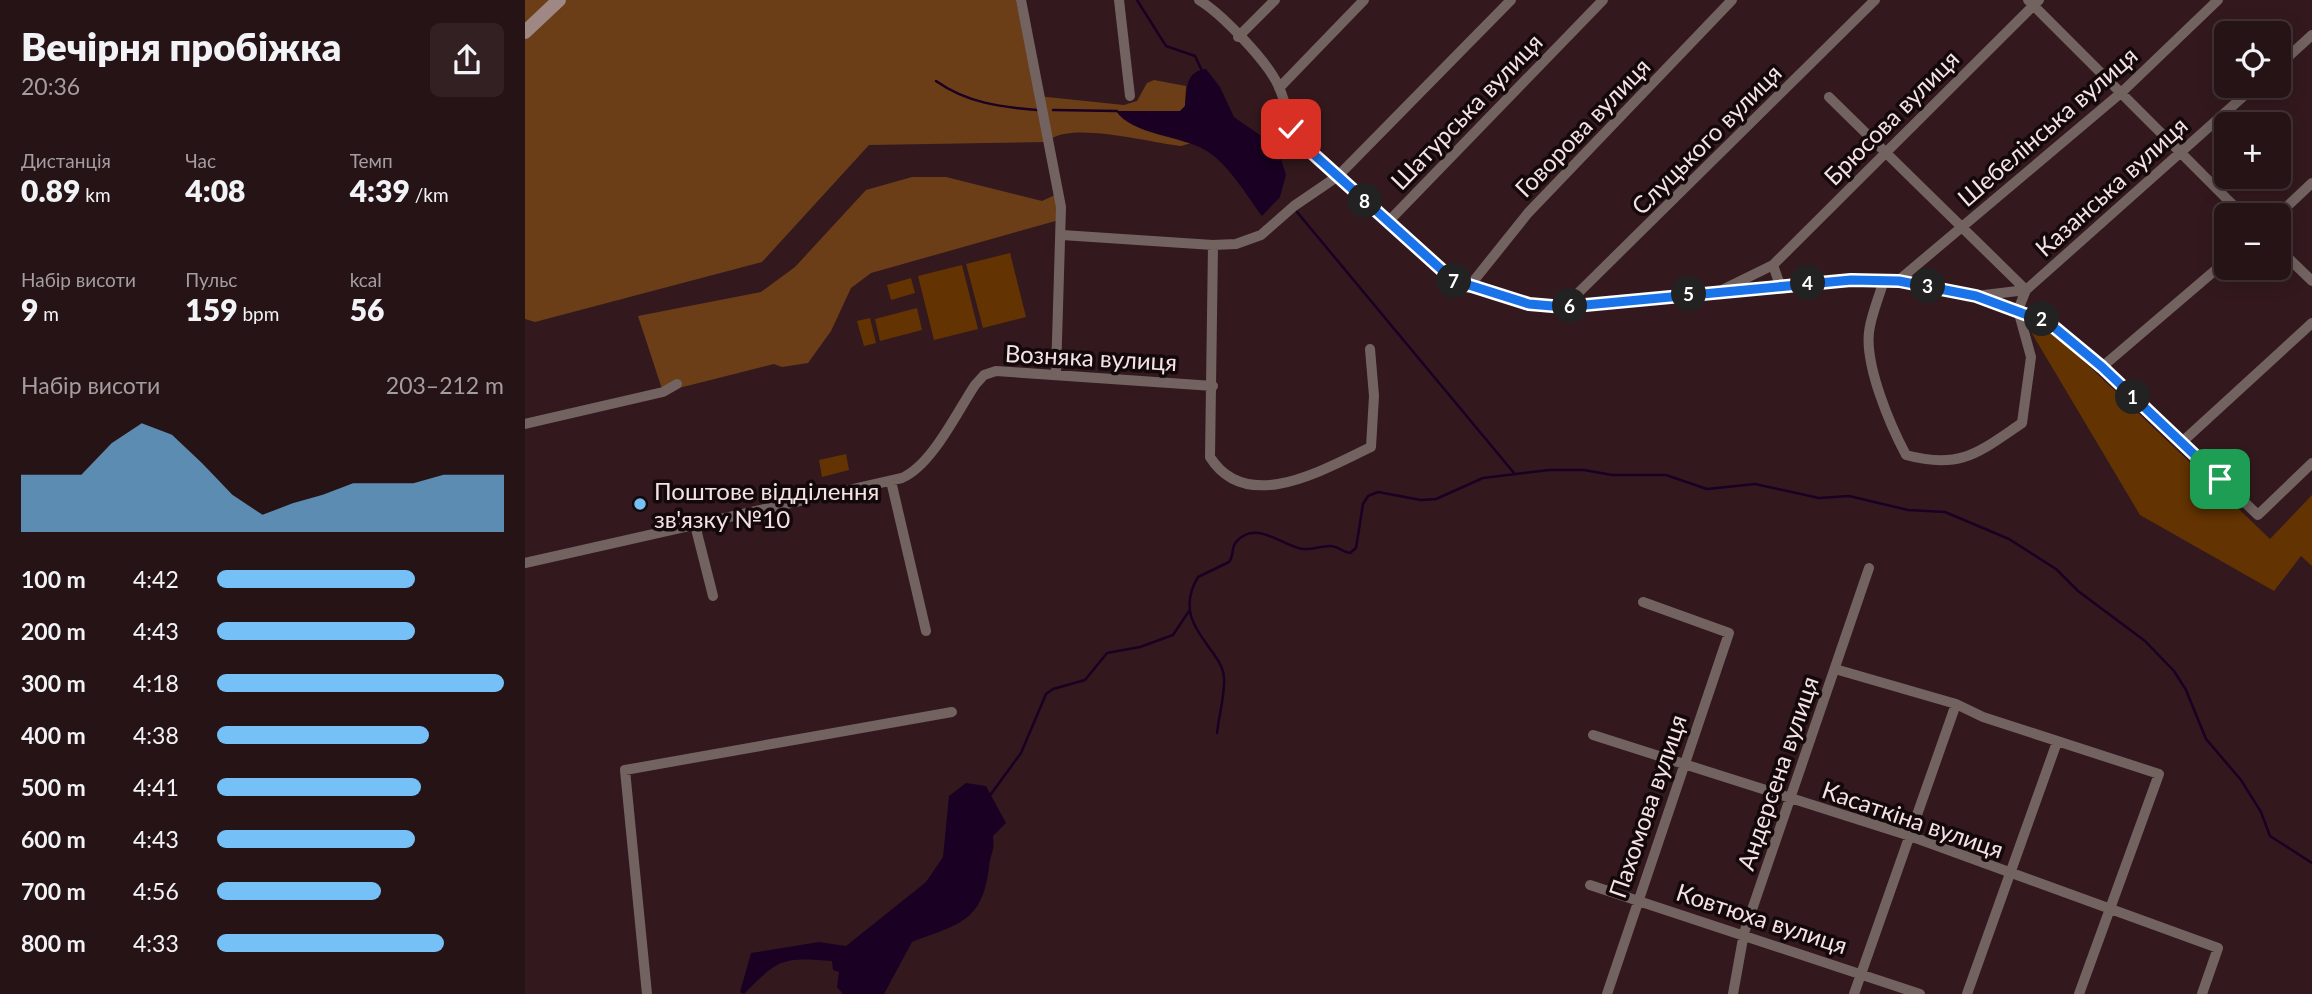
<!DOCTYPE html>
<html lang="uk">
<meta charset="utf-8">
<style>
body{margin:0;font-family:Lato,sans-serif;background:#322023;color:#f1f3f6;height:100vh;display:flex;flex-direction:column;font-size:26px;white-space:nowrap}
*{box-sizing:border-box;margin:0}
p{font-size:23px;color:#a49ea1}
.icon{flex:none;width:38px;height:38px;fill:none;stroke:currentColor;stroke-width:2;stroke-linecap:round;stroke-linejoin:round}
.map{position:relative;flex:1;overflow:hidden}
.sheet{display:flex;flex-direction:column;background:#261316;width:525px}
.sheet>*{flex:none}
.controls{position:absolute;left:1689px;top:21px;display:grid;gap:14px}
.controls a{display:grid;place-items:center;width:77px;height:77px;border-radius:10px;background:#261316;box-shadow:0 4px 18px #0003,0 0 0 2px #423235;font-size:35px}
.pin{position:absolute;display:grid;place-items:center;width:60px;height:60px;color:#fff;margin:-30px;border-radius:14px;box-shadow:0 4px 10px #0006}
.km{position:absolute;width:35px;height:35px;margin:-18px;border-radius:50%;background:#222;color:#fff;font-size:19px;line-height:35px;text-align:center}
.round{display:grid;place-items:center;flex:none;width:74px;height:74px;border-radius:10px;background:#322023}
.head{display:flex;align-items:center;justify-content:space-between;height:119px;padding:0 21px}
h1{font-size:38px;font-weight:800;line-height:52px}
.metrics{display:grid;grid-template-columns:repeat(3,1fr);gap:10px;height:119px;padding:7px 21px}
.metrics div{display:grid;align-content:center}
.metrics b{font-size:30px;font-weight:800}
.metrics small{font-size:19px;font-weight:400}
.metrics p{font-size:19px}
.chart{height:196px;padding:14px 21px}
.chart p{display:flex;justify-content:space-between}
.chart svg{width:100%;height:126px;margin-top:7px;fill:#75c0f6;opacity:.7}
ul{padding:0 21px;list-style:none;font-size:23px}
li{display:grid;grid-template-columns:112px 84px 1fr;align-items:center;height:52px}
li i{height:18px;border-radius:9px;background:#75c0f6}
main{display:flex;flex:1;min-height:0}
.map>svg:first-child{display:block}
.green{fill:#633302}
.forest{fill:#6b3e18}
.water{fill:#1a0023}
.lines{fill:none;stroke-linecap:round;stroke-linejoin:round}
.stream{stroke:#1a0023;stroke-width:2.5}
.street{stroke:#726360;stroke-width:10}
.secondary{stroke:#9f8883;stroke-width:14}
.route-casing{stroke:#fff;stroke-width:14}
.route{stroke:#1a73e8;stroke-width:9}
.poi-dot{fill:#75c0f6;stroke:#13080a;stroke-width:2.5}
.labels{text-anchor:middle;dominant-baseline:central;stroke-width:7;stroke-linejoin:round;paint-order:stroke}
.street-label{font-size:24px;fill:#f5e2e5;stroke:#13080a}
.poi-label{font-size:24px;fill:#f5e2e5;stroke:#13080a;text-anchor:start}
</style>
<main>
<section class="sheet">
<div class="head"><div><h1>Вечірня пробіжка</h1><p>20:36</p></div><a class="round"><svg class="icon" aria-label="share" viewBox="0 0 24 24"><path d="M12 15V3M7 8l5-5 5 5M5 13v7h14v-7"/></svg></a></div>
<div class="metrics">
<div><p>Дистанція</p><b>0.89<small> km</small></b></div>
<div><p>Час</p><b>4:08</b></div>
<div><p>Темп</p><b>4:39<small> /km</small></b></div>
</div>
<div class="metrics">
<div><p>Набір висоти</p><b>9<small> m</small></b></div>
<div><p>Пульс</p><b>159<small> bpm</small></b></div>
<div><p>kcal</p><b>56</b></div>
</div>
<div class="chart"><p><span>Набір висоти</span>203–212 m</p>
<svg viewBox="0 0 160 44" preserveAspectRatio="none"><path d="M0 44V24L10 24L20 24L30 13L40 6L50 10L60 20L70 31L80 38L90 34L100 31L110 27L120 27L130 27L140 24L150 24L160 24V44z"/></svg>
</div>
<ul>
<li><b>100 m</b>4:42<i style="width:69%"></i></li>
<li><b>200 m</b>4:43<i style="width:69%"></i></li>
<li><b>300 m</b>4:18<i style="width:100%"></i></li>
<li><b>400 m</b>4:38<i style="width:74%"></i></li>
<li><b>500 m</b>4:41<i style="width:71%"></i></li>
<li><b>600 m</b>4:43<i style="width:69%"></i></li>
<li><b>700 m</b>4:56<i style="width:57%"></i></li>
<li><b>800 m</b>4:33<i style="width:79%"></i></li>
</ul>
</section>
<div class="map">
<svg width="1787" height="994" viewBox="0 0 1787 994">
<rect width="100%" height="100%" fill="#33191e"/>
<path class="green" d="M485 253 501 317 458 328 441 264Z
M437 265 453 329 409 340 393 276Z
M386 278 390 293 366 300 362 285Z
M392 308 397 330 355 341 350 319Z
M1493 310 1520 324 1745 539 1787 495V566L1776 556 1749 591 1615 515Z
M345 318 351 343 339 346 332 321Z
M321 454 324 470 297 477 294 460Z"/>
<path class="forest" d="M0 0H491L512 96 599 105 612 101 622 83 629 80 661 86 660 106 655 111H592L603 121 666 143 656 146C625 143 543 120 522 142L344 145 237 262 10 322 0 319Z
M387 177H421L517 201 530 195 534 220 346 273 326 288 306 331 283 363 257 367 249 364 138 392 113 316 236 292 270 267 341 190Z"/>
<path class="water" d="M681 69 695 87 709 117 749 145 756 159 761 175 755 197 737 216C721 195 704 164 680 150 657 136 607 135 591 111H655L660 106C662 90 660 71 681 69Z
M441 783 461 786 481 823 468 836C470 853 465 853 464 868 457 923 433 924 387 942L359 994H318L312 987 314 972 308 970 307 961C257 957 253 959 219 994L215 992 226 953 294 942 321 946 401 882 418 857 424 796Z"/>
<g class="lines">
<path class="stream" d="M612 0 641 46 670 56 677 71
M411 81C442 103 476 107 512 110
M528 110 592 111
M772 212 989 473
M692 733C694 715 700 695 699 678 698 648 644 625 673 577L704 562C709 556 706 548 711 542 731 519 757 546 778 549 787 550 796 546 805 546 813 546 817 552 825 553L831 548 838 504 843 496 853 492 896 500 911 499 958 478 1024 470H1059L1087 475H1141L1182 489 1230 484 1294 498 1324 496 1383 510 1420 512 1484 539 1531 569 1553 591 1620 641 1649 671 1661 690 1681 739 1716 780 1736 812 1745 836 1787 863
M466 794 496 753 521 694 528 689 560 680 582 653 615 647 648 635 664 611"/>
<path class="street" d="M496 0 536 207 531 374
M594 0 605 96
M674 0C697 14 742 61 753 85 762 104 763 123 775 141L928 280 1004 304 1039 307 1326 280H1374L1451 296 1524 323 1577 367 1733 515 1787 463
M1503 0 1718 215
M713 37 750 0
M1754 65 1787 35
M754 88 839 0
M1304 97 1501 290
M1753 215 1787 183
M863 222 1078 0
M537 235 688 245 711 244 736 235 769 206 813 176 986 0
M688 245 685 457C722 516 801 468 846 447L849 396 845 349
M1754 249 1787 281
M1248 265 1255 285
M1359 280C1354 297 1346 315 1344 332 1340 366 1365 425 1381 455 1436 470 1454 452 1497 423L1506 357 1493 310
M1374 280 1597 92 1693 0
M943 288 1003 213 1207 0
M1199 289 1248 265 1514 0
M1451 296 1501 290
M1040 306 1350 0
M1493 310 1501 290 1730 86
M1577 367 1701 261
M0 424 138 392 152 384
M1656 443 1787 323
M366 481 401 631
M170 525 188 596
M0 563 377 478C407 465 432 412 450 385L459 375 471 371 688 386
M1310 669 1431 704 1458 717 1634 774 1554 994
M1068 735 1385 836 1693 948 1677 994
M1065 885 1395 994
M122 994 100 770 427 712
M1082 994 1204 633 1118 602
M1208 994 1219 933 1344 568
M1329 994 1431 704
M1442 994 1532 742"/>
<path class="secondary" d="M0 32 34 0"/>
</g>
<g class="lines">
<g class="route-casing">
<path id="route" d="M766 129 775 142 928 280 1004 304 1039 307 1326 280 1374 281 1451 296 1524 323 1577 367 1695 479"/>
</g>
<use href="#route" class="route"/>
</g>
<circle class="poi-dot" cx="115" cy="504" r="7"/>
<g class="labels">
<g class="street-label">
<text transform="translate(941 111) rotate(-46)">Шатурська вулиця</text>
<text transform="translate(1366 117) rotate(-45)">Брюсова вулиця</text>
<text transform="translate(1522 126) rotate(-41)">Шебелінська вулиця</text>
<text transform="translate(1057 127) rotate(-46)">Говорова вулиця</text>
<text transform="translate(1181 139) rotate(-45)">Слуцького вулиця</text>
<text transform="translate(1586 186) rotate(-42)">Казанська вулиця</text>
<text transform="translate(566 357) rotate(3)">Возняка вулиця</text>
<text transform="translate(1252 773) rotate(-71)">Андерсена вулиця</text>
<text transform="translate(1122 806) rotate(-71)">Пахомова вулиця</text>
<text transform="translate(1388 819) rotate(19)">Касаткіна вулиця</text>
<text transform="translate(1237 918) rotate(18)">Ковтюха вулиця</text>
</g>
<g class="poi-label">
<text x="129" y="490">Поштове відділення<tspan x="129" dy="28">зв'язку №10</tspan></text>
</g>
</g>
</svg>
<div class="controls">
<a><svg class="icon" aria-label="locate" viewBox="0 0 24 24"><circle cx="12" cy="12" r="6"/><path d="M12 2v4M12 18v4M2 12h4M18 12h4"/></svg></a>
<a>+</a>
<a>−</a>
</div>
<div class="pin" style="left:1695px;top:479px;background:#1e9e55"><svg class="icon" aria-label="arrive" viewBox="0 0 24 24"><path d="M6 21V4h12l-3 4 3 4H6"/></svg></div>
<div class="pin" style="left:766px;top:129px;background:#d93025"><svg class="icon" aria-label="check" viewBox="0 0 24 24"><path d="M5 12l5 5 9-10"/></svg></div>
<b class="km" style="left:1608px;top:397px">1</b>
<b class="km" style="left:1517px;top:319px">2</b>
<b class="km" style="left:1403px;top:286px">3</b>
<b class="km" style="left:1283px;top:283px">4</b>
<b class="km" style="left:1164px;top:294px">5</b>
<b class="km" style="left:1045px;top:306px">6</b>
<b class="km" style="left:929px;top:281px">7</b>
<b class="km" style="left:840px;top:201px">8</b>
</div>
</main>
